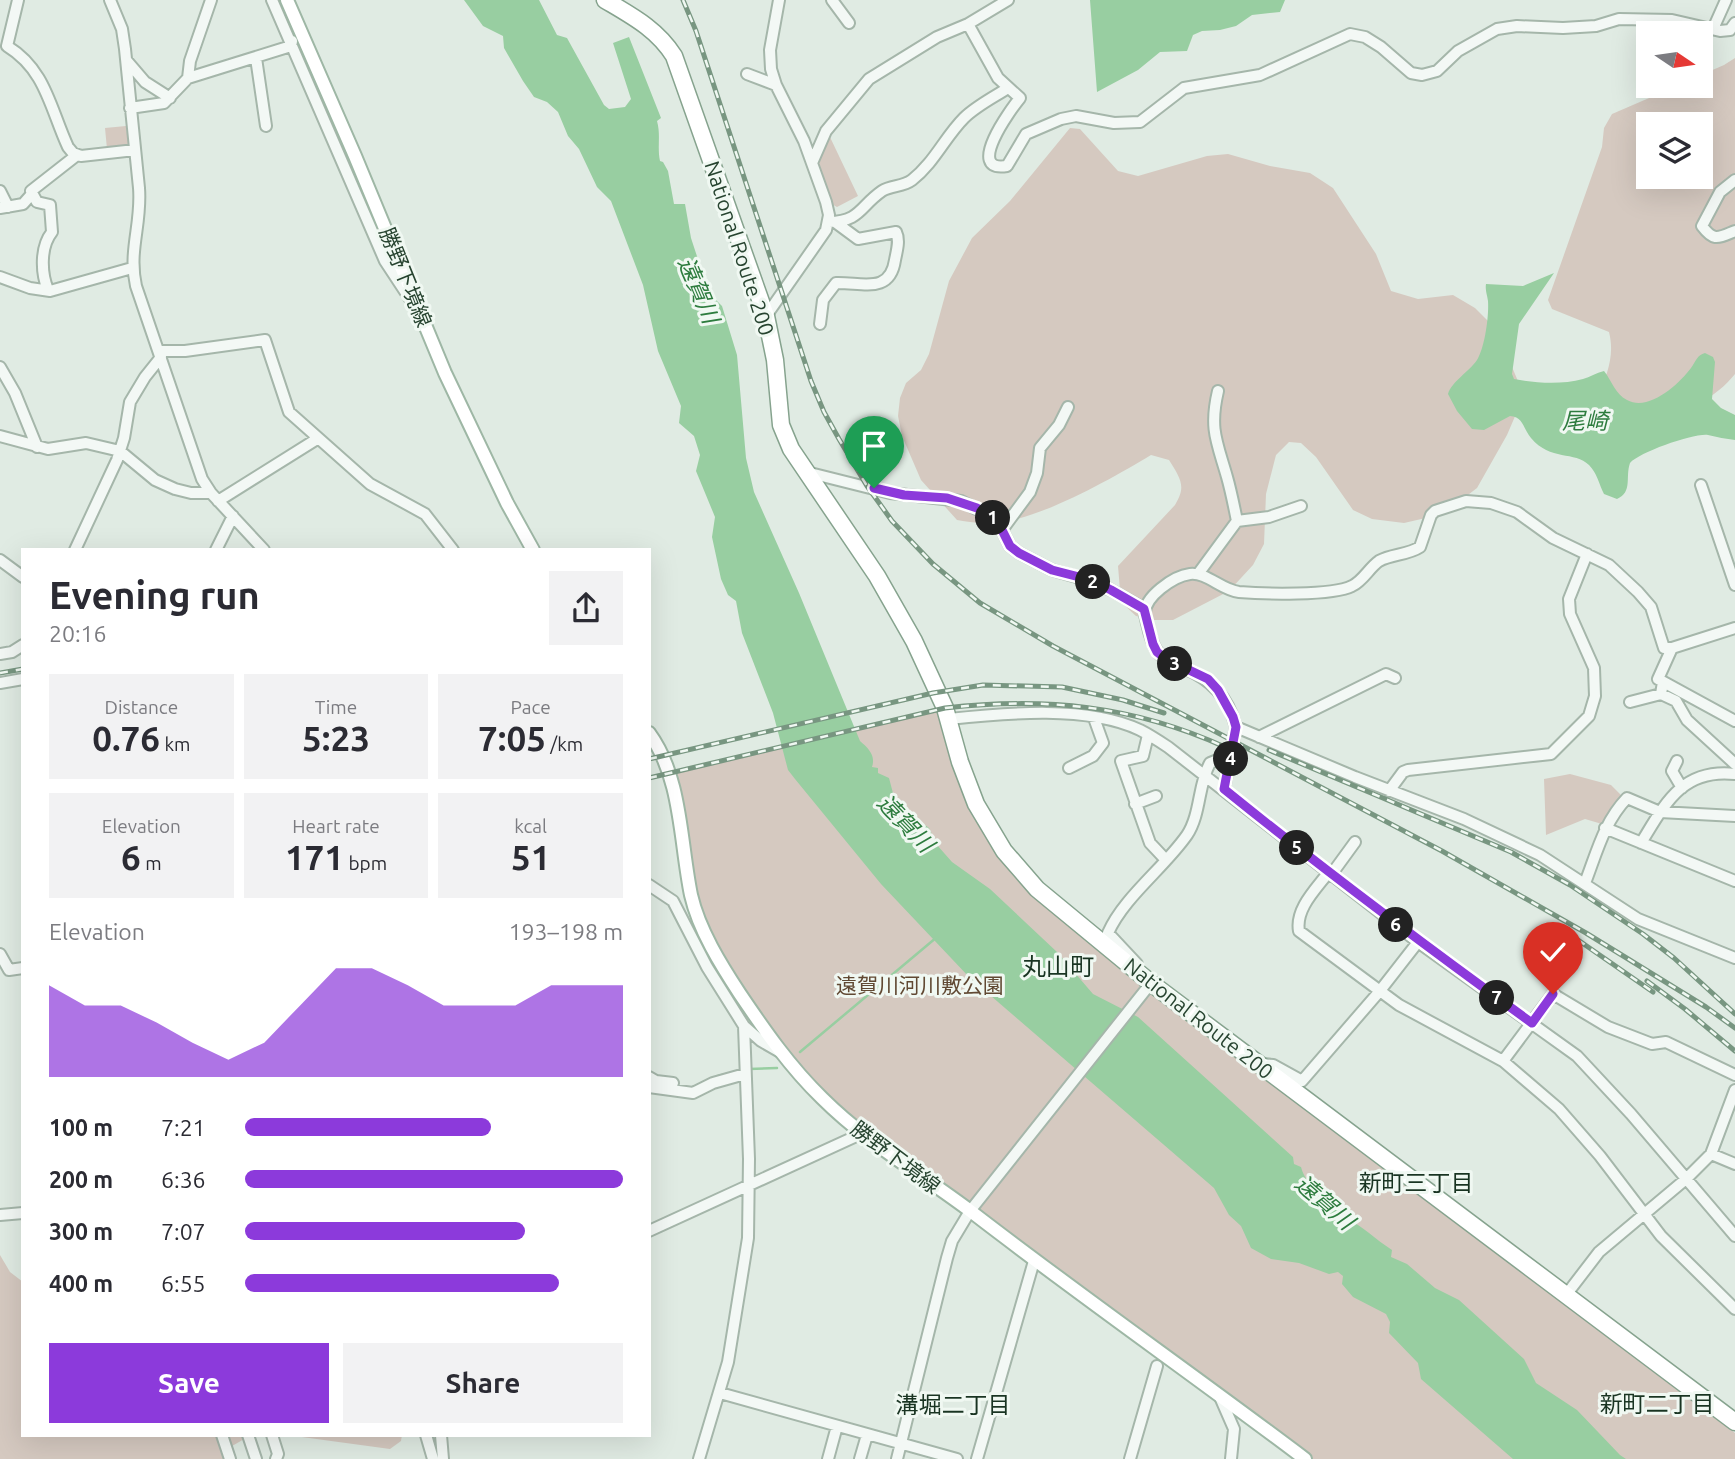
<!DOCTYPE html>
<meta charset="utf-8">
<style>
body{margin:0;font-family:Ubuntu,"Noto Sans JP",sans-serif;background:#f2f2f3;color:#2b2b33;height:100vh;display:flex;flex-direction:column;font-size:26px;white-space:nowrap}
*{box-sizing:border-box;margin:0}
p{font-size:23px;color:#7c7c81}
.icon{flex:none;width:38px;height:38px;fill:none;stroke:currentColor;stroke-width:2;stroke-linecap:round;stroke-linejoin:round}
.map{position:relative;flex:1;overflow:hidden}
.drawer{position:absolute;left:21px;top:548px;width:630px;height:889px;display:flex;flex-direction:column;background:#fff;border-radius:0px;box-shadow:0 7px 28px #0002}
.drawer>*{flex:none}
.needle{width:46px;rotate:103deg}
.tools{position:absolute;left:1636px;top:21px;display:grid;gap:14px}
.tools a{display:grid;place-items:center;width:77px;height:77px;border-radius:0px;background:#fff;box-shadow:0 7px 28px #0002;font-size:35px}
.pin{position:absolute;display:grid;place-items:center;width:60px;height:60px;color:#fff;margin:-72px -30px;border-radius:50% 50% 50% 0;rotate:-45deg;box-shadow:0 0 7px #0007}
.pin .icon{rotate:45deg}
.km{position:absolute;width:35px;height:35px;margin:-18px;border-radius:50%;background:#222;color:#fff;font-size:19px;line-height:35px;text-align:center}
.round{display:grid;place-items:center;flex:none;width:74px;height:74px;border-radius:0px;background:#f2f2f3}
.overview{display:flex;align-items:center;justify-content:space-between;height:119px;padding:0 28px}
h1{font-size:38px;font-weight:700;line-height:52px}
.stats{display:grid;grid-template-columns:repeat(3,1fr);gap:10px;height:119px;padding:7px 28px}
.stats div{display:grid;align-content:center;border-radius:0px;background:#f2f2f3;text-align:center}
.stats b{font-size:35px;font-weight:700}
.stats small{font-size:19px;font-weight:400}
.stats p{font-size:19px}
.chart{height:196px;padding:14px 28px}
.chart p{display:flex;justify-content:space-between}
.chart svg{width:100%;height:126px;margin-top:7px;fill:#8c3adb;opacity:.7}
.primary-button{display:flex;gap:14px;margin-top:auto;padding:14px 28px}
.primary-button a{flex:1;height:80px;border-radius:0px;background:#8c3adb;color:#fff;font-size:28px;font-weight:700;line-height:80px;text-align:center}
.primary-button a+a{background:#f2f2f3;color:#2b2b33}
ul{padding:0 28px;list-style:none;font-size:23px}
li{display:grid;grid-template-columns:112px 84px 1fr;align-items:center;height:52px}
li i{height:18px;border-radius:9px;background:#8c3adb}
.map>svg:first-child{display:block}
.green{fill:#d5c9c0;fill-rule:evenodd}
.water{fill:#98cea1}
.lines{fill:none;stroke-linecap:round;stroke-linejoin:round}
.stream{stroke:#98cea1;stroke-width:2.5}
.minor-casing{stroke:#a5b6aa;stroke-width:14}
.major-casing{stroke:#9eb7a5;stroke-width:16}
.highway-casing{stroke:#86a38e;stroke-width:19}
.minor{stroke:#f3f8f5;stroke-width:10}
.major{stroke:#fff;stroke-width:12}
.highway{stroke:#fff;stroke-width:16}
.rail-casing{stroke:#789681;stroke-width:5}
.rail{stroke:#f0f8f2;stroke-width:2.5;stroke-dasharray:8;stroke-linecap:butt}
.route-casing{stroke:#fff;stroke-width:14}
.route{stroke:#8c3adb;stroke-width:9}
.labels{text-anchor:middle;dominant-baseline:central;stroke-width:6;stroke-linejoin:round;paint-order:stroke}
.street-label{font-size:21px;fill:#274430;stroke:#f0f8f2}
.park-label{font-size:21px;fill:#614933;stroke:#f0f8f2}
.water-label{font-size:23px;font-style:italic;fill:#2d7c3e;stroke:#f0f8f2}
.neighbourhood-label{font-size:23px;fill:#193422;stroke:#f0f8f2}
.quarter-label{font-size:24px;fill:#193422;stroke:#f0f8f2}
</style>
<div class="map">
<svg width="1735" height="1459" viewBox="0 0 1735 1459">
<rect width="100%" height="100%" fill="#e0ebe3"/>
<path class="green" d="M1735 58V374C1716 398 1687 411 1660 424L1598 397C1607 374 1615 356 1609 332L1552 309 1548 300 1602 147 1604 128 1612 114 1677 86H1701V75L1724 65ZM1648 124H1701V177H1648Z
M126 126 129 147 107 149 105 128Z
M1070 128 1080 129 1118 171 1138 176 1207 156 1228 154 1270 166 1310 173 1333 188 1376 254 1391 291 1418 299 1453 295 1475 308 1496 329 1520 386 1519 407 1507 435 1477 488 1443 514 1404 523 1372 519 1353 510 1316 457 1301 443 1289 442 1276 455 1266 494 1264 544 1253 565 1229 591 1173 620H1153L1136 616 1121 602 1118 566 1175 505C1187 486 1180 478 1169 460L1151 455C1111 479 1041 519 995 523 982 524 969 522 957 520L921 480 902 436 898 416 900 398 906 383 921 370 929 354 949 281 972 238 1010 201Z
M829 135 858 196 837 207 828 202 817 169Z
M939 707 1004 862 1552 1294 1735 1433V1459H1312L957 1196 826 1097 793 1063 740 988 705 923 695 890 675 774Z
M1570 774 1611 785 1623 797 1602 824 1585 819 1546 835 1544 779Z
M0 1255 10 1272 23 1282V1435H251L227 1449 224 1459H0Z
M287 1435H402L401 1441 390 1449Z"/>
<path class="water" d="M464 0H539L557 35 567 38 604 105 609 109 625 107 631 99 613 43 629 37 661 118 657 121C661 135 657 147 660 161L663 162 668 171 674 204H685L691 238 709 293 722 306 737 355 746 458 754 492 799 593 860 741C868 748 876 755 872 767L878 768V773L889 778 899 816 907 818 913 816 929 828 937 845 952 862 990 889 1057 952 1093 994 1138 1017 1293 1157 1294 1164 1301 1167C1307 1190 1331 1197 1348 1210L1346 1218C1364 1227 1375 1239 1392 1250L1391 1257 1407 1264 1435 1288 1459 1300 1524 1359 1536 1383 1577 1410 1620 1455 1626 1459H1513L1421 1379 1418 1363 1389 1333 1390 1322 1386 1314 1353 1297 1342 1284 1343 1276 1338 1272 1329 1274 1299 1263 1271 1259 1251 1248 1241 1226 1229 1215 1214 1188 969 977 881 884 795 779 788 770 773 713 742 633 736 601 728 595 721 579 712 537 715 517 696 471 700 455 694 436 679 423 681 406 658 351 643 285 611 201 597 187 579 149 568 136 558 112 547 102 534 97 523 81 504 48 503 36 483 26Z
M1090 0H1285L1280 12 1252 15 1236 26 1220 30 1202 31 1193 35 1187 51 1160 52 1138 70 1097 92Z
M1554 273 1519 324 1512 374 1514 379C1535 383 1561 385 1583 379 1590 377 1596 373 1604 371 1612 381 1615 394 1627 400 1649 412 1679 384 1691 368 1696 361 1697 355 1705 353L1713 357 1715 362 1712 399 1721 408 1735 415V440C1726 439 1717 437 1708 435 1694 433 1640 452 1630 463 1625 477 1633 492 1617 499L1604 494C1599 484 1597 473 1589 465 1575 451 1550 461 1531 438 1523 429 1524 417 1510 416L1484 430 1472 429 1457 411 1448 394C1452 381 1469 372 1477 360 1485 347 1489 316 1488 301 1487 294 1485 290 1486 284L1523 286Z"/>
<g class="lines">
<path class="stream" d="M800 1052 937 937
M749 1069 777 1068
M718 1076 742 1070"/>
<g class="minor-casing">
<path id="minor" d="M18 0 7 46C46 70 50 108 68 147L73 153 81 156 135 150
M110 0 122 29 125 49 139 188C142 224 128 250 136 286L202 479 211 493 264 550
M272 0 385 261 412 302
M832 0 849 23
M968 24 998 78 1020 98C1011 109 964 173 1007 166L1026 134 1061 119 1076 116 1114 123 1140 122 1184 88 1260 75 1350 34 1365 37 1381 47 1411 73 1422 75 1437 71 1458 51 1497 29 1517 26 1563 28 1596 26 1619 19 1672 20 1720 31 1730 30 1735 23
M1713 29 1726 0
M256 58 266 126
M127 61 145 82 170 98
M747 74 776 85
M188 78 190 61 211 0
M130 108 164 103 188 78 291 46 292 41
M812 163 826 131 869 79 937 37 968 24 1008 0
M1735 180 1720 192 1702 226C1714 242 1718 238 1735 231
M0 191 8 207
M0 208 23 204 31 195
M829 222C861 221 859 207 882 191 891 185 903 187 912 180 934 163 945 137 964 118 976 106 994 97 1008 88
M0 277 30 288 50 291 132 268
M48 290C41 273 40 247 52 232L50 205 37 202 31 191 77 155
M766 316 826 230 829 215 826 202 804 141 776 85 771 69 770 50 779 0
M820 324 823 300 836 283C861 282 890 295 895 260 897 250 900 240 896 232L858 239 835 222
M159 351H185L265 340 289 412 370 484 425 514 453 550
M0 367 15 393 37 447
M0 436 48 449 86 443 120 451 155 480 175 489 191 493H211
M806 472 890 493 961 501 992 517 1002 530 1010 546 1019 553 1052 570 1091 581 1111 590 1145 609
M1701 485 1735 585
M218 501 317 439
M1237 521 1269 517 1301 506
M1002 530 1030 492 1037 473 1040 448 1059 425 1068 407
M75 550 117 460 124 438 130 402 145 377 161 357
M216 550 233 516
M0 560 23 577
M1198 574 1237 521C1234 506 1231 491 1227 477 1217 442 1209 429 1218 391
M1672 648 1658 679 1735 721
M0 654 12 652 23 645
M1663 682 1661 694 1676 701 1687 720 1735 764
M0 683 23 679
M1630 702 1661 694
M949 719C1007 713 1087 705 1140 730 1150 735 1159 741 1168 747L1418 942 1577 1056 1631 1114 1735 1236
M1236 727 1355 777 1464 819 1540 855 1638 919 1735 958
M1148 735 1143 756 1121 761 1150 843 1166 860
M1259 737 1386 674 1395 678
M1677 761 1672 771 1682 788
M1069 768 1093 756 1103 743 1094 718
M1224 789 1236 727C1228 697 1212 680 1184 668 1175 663 1163 660 1157 651 1150 641 1148 626 1145 615 1143 597 1174 576 1190 574 1207 572 1221 590 1239 592 1263 594 1332 596 1352 586 1363 581 1369 568 1379 561 1392 554 1408 555 1420 547L1431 515 1435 511 1466 501 1491 503 1517 512 1553 538 1609 565 1638 592 1651 607 1664 648H1672L1735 628
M1389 791 1403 772 1408 770 1551 754 1589 716 1595 696 1594 668 1570 614 1569 599 1587 554
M1135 804 1156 796
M1605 828 1735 881
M1641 843C1665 804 1682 768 1735 774
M1328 873C1316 889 1295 909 1299 931L1399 1005 1503 1061 1559 1109 1600 1156 1661 1236 1735 1309
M1331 875 1355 842
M1585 883C1597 852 1604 822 1627 798L1660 812 1735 816
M649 885 673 901 707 967 744 1026 761 1041 780 1052
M0 954 9 970 23 968
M1137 964 1108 933C1124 897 1164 868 1187 835 1201 814 1198 784 1210 763L1222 758 1231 759
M1503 1061 1553 994 1608 1027 1652 1044 1666 1042 1735 1075
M1263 1064 1273 1065 1302 1081 1379 992 1418 942
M649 1077 656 1081 673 1083
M649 1087 693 1093 713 1083 745 1074
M1711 1154 1735 1164
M0 1215 23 1213
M649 1231 863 1133
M1566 1295 1599 1252 1686 1179 1711 1154 1735 1090
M720 1393 957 1459
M1220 1397 1234 1429 1231 1459
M222 1435 230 1459
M248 1435 256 1459
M272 1435 278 1454 276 1459
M426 1435 433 1459
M441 1435 443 1459
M699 1459 728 1362 748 1238 749 1159 744 1026
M828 1459 837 1426
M860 1459 867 1435
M897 1459 947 1258 952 1241 970 1211 1151 983
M977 1459 1034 1261
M1130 1459 1157 1366"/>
</g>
<g class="major-casing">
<path id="major" d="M287 0 355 156 445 373 507 503 533 550
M649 733C682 778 680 842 691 895 699 930 721 965 740 994 765 1031 790 1067 822 1098 867 1143 923 1175 973 1213 1082 1297 1195 1376 1305 1459"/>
</g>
<g class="highway-casing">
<path id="highway" d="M605 0C632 16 657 29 674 56L766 316 775 360 781 425 791 449 877 576 914 641 945 708 960 762 976 804 1004 851 1037 889 1151 983 1735 1422"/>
</g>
<use href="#minor" class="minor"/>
<use href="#major" class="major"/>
<use href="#highway" class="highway"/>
<g class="rail-casing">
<path id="rail" d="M683 0 696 31 811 381 824 412 839 439 867 486 892 521 933 564 980 603 1053 646 1442 851 1586 933 1706 1007 1735 1028
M0 673 23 669
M1269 750 1511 852 1570 885 1643 934 1674 958 1735 1014
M649 759 933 693 983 685 1062 687 1123 700 1164 713
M649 778 945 708C1046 697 1132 705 1225 747
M1578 940 1653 992
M1647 981 1685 1009 1735 1051"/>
</g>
<use href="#rail" class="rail"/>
</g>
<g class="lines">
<g class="route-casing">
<path id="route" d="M874 488 904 495 947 498 977 508 992 517 1002 530 1010 546 1019 553 1052 570 1091 580 1111 590 1144 609 1153 644 1157 652 1166 659 1208 679 1218 690 1233 717 1236 727 1224 789C1324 870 1427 947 1532 1023L1553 994"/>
</g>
<use href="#route" class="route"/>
</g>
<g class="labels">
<g class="street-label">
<text transform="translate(740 248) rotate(72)">National Route 200</text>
<text transform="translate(406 277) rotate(68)">勝野下境線</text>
<text transform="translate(1199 1018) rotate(38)">National Route 200</text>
<text transform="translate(896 1157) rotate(37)">勝野下境線</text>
</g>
<g class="park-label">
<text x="920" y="985">遠賀川河川敷公園</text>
</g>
<g class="water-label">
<text transform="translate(699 290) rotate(67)">遠賀川</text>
<text x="1585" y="420">尾崎</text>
<text transform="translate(906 823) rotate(46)">遠賀川</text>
<text transform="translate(1325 1202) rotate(41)">遠賀川</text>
</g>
<g class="neighbourhood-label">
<text x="1416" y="1182">新町三丁目</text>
<text x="1657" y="1403">新町二丁目</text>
<text x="953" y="1404">溝堀二丁目</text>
</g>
<g class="quarter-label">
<text x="1058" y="966">丸山町</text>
</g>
</g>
</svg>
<div class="tools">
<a><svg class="needle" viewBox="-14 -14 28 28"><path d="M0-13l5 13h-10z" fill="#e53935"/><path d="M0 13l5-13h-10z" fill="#7c7c81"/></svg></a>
<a><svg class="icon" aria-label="layers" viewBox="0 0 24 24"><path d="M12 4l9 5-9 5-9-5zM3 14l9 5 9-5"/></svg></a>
</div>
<div class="pin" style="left:874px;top:488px;background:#1e9e55"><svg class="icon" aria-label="arrive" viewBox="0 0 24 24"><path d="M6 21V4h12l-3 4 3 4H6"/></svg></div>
<div class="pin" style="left:1553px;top:994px;background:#d93025"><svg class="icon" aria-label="check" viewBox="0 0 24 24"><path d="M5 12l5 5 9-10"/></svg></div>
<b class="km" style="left:993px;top:518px">1</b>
<b class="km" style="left:1093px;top:582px">2</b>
<b class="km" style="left:1175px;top:664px">3</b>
<b class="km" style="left:1231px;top:759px">4</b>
<b class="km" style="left:1297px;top:848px">5</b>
<b class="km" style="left:1396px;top:925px">6</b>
<b class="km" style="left:1497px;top:998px">7</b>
<section class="drawer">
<div class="overview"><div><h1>Evening run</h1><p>20:16</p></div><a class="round"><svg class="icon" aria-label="share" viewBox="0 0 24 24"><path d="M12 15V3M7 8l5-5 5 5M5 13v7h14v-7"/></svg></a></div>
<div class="stats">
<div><p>Distance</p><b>0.76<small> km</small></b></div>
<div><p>Time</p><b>5:23</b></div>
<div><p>Pace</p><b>7:05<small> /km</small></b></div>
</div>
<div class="stats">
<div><p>Elevation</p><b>6<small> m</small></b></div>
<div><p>Heart rate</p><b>171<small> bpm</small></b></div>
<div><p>kcal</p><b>51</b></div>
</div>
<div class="chart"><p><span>Elevation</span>193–198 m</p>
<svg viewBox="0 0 160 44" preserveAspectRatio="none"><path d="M0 44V12L10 19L20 19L30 25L40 32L50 38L60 32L70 19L80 6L90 6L100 12L110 19L120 19L130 19L140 12L150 12L160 12V44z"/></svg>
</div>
<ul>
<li><b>100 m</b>7:21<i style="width:65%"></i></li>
<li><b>200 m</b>6:36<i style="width:100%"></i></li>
<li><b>300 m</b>7:07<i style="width:74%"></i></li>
<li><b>400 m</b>6:55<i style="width:83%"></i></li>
</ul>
<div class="primary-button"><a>Save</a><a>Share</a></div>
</section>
</div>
